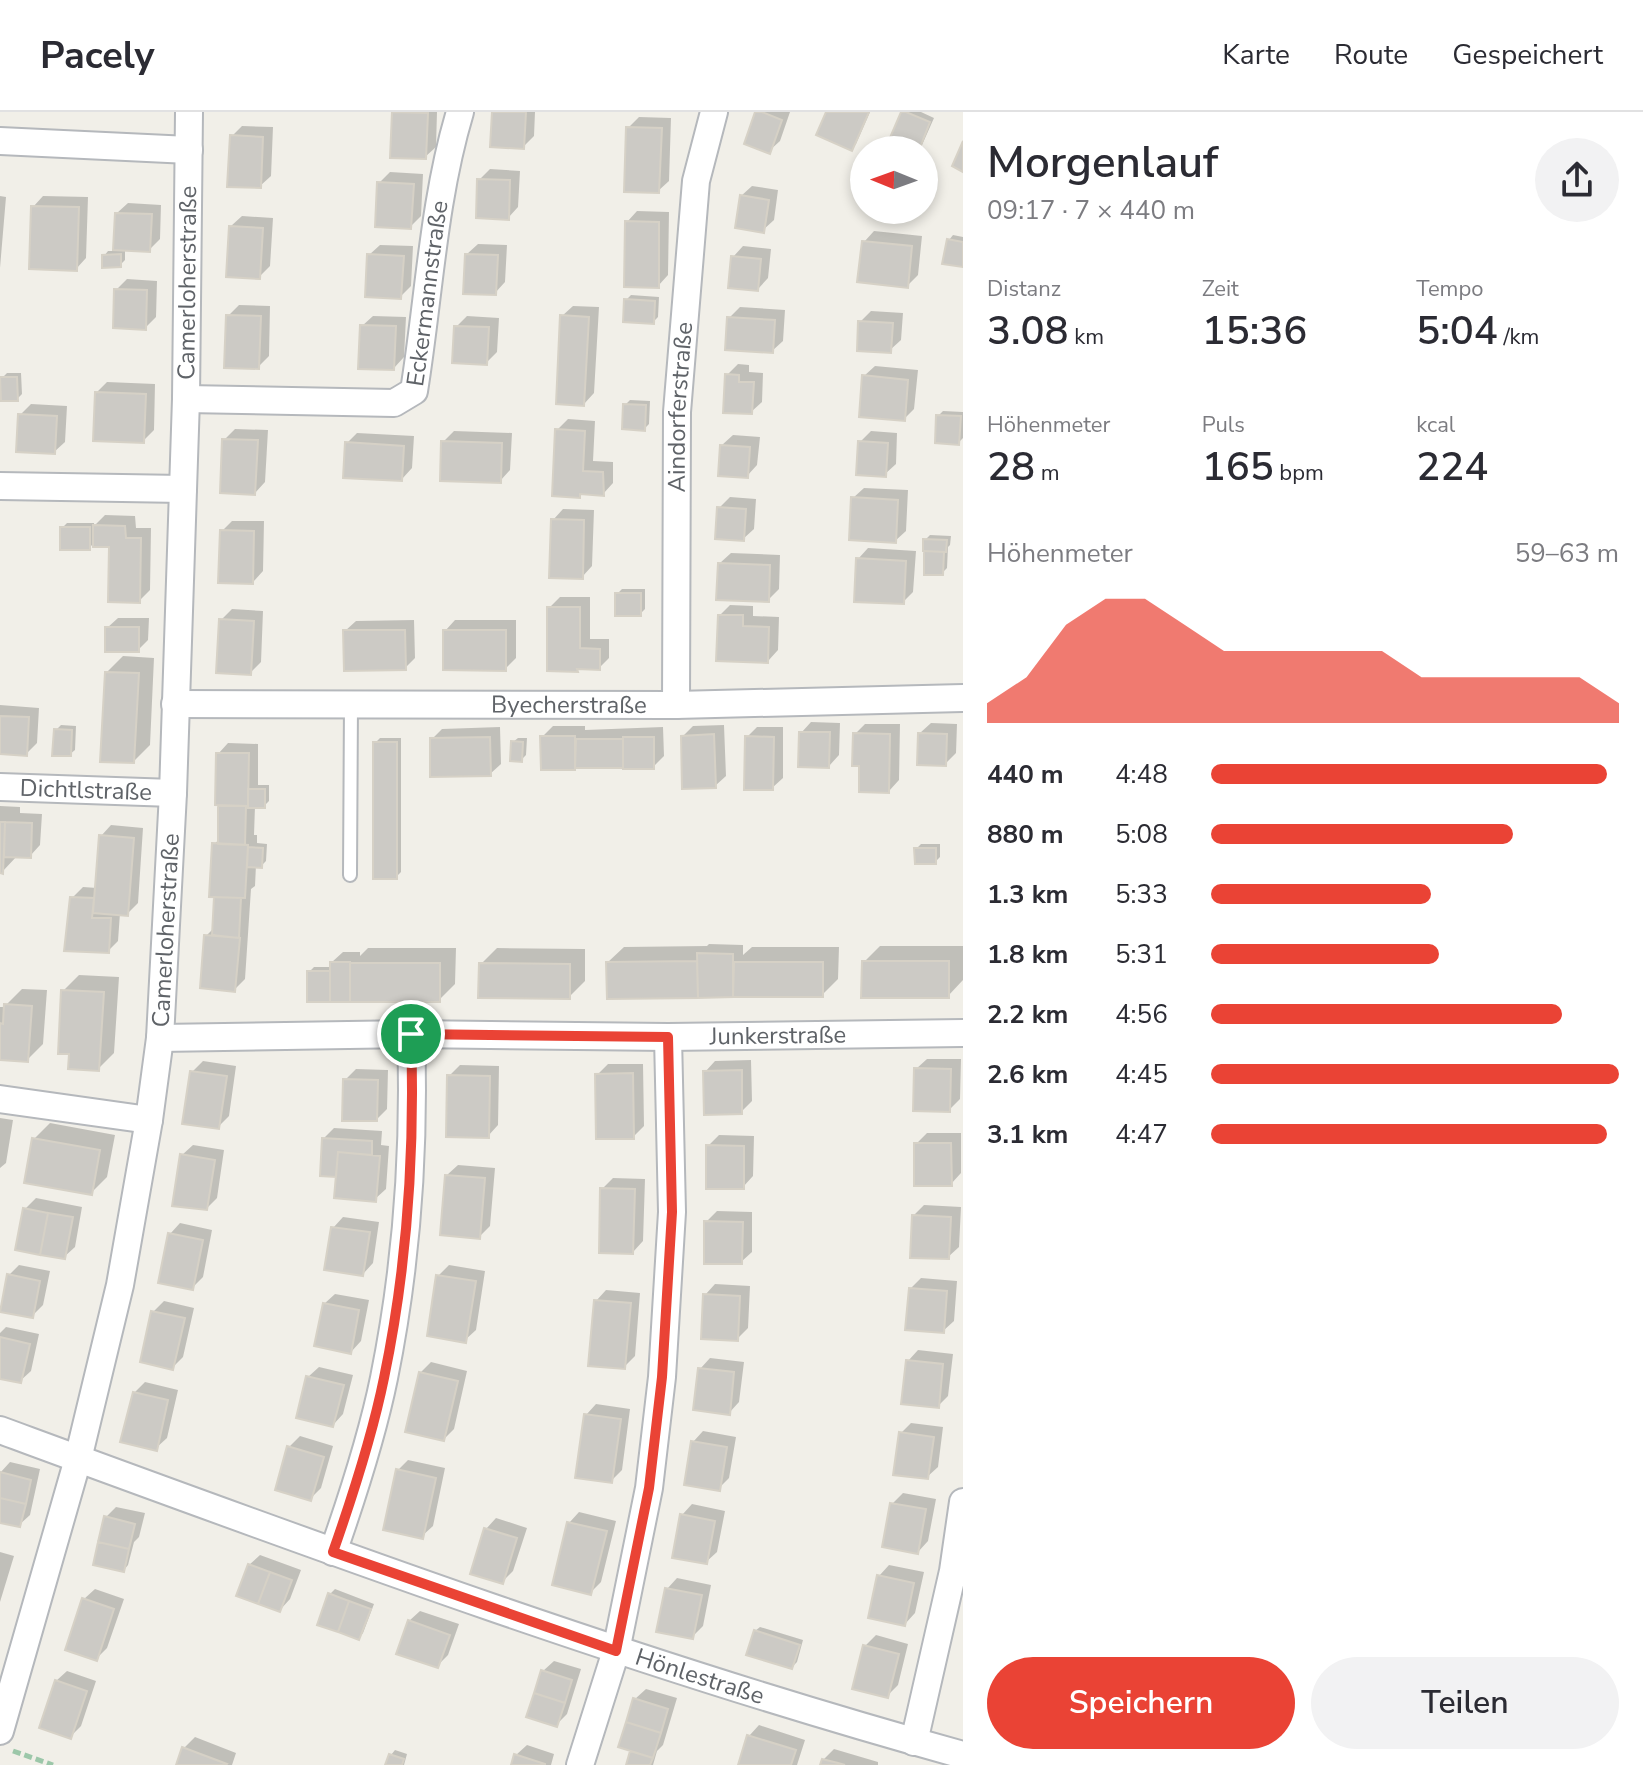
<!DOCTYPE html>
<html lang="de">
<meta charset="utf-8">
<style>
body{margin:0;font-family:"Nunito Sans",sans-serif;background:#f2f2f3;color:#2b2b33;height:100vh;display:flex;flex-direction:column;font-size:30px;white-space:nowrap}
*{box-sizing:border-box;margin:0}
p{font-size:26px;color:#7c7c81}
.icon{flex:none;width:44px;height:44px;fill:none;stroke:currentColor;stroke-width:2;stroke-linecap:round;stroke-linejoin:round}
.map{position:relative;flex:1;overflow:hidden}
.side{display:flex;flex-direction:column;background:#fff;width:680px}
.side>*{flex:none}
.needle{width:52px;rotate:271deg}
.tools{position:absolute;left:850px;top:24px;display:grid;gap:16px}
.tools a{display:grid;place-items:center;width:88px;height:88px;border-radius:50%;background:#fff;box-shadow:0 4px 12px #0003;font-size:40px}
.pin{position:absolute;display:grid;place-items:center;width:68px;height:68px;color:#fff;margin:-34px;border:4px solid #fff;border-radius:50%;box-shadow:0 2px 8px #0007}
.round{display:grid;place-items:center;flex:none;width:84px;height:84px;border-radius:42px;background:#f2f2f3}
.summary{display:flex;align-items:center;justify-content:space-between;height:136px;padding:0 24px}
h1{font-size:44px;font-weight:600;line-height:60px}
.metrics{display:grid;grid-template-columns:repeat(3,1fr);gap:12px;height:136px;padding:8px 24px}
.metrics div{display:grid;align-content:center}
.metrics b{font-size:40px;font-weight:600}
.metrics small{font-size:22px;font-weight:400}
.metrics p{font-size:22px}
.chart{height:224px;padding:16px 24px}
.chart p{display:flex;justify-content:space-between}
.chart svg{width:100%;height:144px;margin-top:8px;fill:#ea4335;opacity:.7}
.button{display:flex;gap:16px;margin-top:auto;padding:16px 24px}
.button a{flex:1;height:92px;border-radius:48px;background:#ea4335;color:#fff;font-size:32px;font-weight:600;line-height:92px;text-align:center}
.button a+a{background:#f2f2f3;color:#2b2b33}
ul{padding:0 24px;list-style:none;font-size:26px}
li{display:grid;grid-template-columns:128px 96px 1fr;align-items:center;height:60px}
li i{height:20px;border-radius:10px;background:#ea4335}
header{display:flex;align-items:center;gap:48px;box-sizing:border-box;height:112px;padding:0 40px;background:#fff;border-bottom:2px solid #e1e1e2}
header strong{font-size:38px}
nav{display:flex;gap:44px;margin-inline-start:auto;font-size:28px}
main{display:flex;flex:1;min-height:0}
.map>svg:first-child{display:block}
.shadow{fill:#0003}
.building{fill:#cccac5;stroke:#d6d1c6;stroke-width:2}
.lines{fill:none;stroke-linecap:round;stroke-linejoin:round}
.lane-casing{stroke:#b5b8bc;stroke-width:16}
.street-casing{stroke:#b5b8bc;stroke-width:30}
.path{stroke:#9cc7a9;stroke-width:5;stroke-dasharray:8 4;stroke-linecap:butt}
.lane{stroke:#fff;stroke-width:12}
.street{stroke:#fff;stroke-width:26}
.route-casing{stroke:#fff;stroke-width:16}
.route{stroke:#ea4335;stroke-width:10}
.labels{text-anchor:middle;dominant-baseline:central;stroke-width:6;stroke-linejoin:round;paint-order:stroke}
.street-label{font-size:24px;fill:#5f6368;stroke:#fff}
</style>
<header>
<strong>Pacely</strong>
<nav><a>Karte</a><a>Route</a><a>Gespeichert</a></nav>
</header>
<main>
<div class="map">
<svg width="963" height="1653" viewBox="0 0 963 1653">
<rect width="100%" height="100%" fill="#f1efe8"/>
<path class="shadow" d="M395 0H437L436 35 425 45Z
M494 0H535L534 24 523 35Z
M757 0H790L780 29 769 39Z
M829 0H870L856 32 852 36Z
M904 0H921L934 6 922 33 917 38Z
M639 5 671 6 669 69 658 79 628 16Z
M242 14 273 15 271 64 260 74 232 24Z
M490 57 520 59 518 95 508 106 479 68Z
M390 60 423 62 421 104 410 115 379 71Z
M752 74 778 78 774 108 763 118 741 84Z
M0 84 6 85 0 156Z
M43 84 88 85 86 146 76 157 33 95Z
M128 91 161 93 160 127 149 138 125 137V148L120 153 104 144 108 139H115L117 101Z
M637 99 669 100 668 163 658 174 627 110Z
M242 104 273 106 270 154 259 165 231 114Z
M874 119 922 124 918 163 907 174 864 130Z
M953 123 963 125V153L949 128Z
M478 132 507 133 505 170 495 181 467 142Z
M380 133 413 134 411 174 400 185 369 143Z
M743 134 771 137 768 166 758 177 733 145Z
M127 167 157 169 156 205 145 216 116 178Z
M631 183 659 185 658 205 653 210 626 188Z
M239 193 270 194 269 244 258 255 228 204Z
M573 194 599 195 594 281 584 292 562 204Z
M740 195 785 198 783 229 772 239 729 206Z
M871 199 903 201 901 228 890 238 860 210Z
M373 204 406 205 404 245 394 256 362 214Z
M467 204 499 206 497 240 486 251 456 215Z
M738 252 749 253V260L763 261 762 290 751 300 727 263Z
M875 254 918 258 914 297 904 307 864 264Z
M7 261H21L22 282 17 287 2 266Z
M107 270 155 272 154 318 143 329 97 280Z
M630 288 650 289 649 312 644 317 625 293Z
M31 292 67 294 65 330 54 340 20 303Z
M943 299 963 300V326L958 331 938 304Z
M568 307 595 309 593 349 613 350V371L603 382 582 381 579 384 557 318Z
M235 317 268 318 265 370 255 381 224 328Z
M454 319 512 321 510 358 500 369 443 330Z
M871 319 897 321 896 352 885 362 860 330Z
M357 321 414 324 412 356 402 367 347 331Z
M733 323 760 325 757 353 747 364 722 333Z
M864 376 908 378 906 419 895 429 853 386Z
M730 385 756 387 754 417 743 427 719 396Z
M563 397 594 398 592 454 582 465 553 408Z
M105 403 135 404 136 416H151L150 478 139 489 111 433 95 430 89 436 62 416 67 411H94V414Z
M232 409H264L263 459 253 470 222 419Z
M930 423 951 424 950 433 948 435 947 456 942 461H926L925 428Z
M868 436 916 439 913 480 903 490 858 447Z
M731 441 780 443 779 477 768 488 720 451Z
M622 477H645V497L640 502 617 482Z
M560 485H590V527H609V546L599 556 580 555 577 558 549 496Z
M730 493 753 494V504L779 505 778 538 768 549 720 503Z
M232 497 263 499 261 550 250 561 221 508Z
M118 506H149L148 528 138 538 107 516Z
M414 508 415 546 405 556 345 519 356 509Z
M455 508H516V546L505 557 445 519Z
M123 544 154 546 150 633 134 649 107 560Z
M0 593 39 596 37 631 26 642 0 640Z
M811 610 840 611 839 643 829 654 801 621Z
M931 611 957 612 956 641 945 652 920 621Z
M865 612H900L899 668 889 679 861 652 855 622Z
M61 613 76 614 75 638 70 642 56 618Z
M724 613 726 664 715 674 683 624 693 614Z
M553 614H585V618L663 615 664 644 653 655 576 654 575 656 542 625Z
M500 615 501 652 490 662 432 627 442 617Z
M757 615H783V666L772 676 747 625Z
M380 626H401V760L396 765 375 631Z
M518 626H527L526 643 521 648 513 630Z
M228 631 258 632V673H269V689L264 694H255L254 723H257V731L267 732 266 749 261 754 256 753 255 774 251 777 245 867 235 877 206 824 214 816V732L220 727V692L218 642Z
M0 694 20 695V701L42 702 40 733 30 744 18 743 2 760 0 759Z
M111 713 143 716 138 791 127 802 120 801 118 829 108 839 72 786 83 775 97 776 101 724Z
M921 732H940V745L935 750 916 737Z
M709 832 743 833V843L752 835H839L838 867 822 883 609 885 608 850 624 835 707 834Z
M880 834H963V868L948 884 864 850Z
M368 836H456L455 872 439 888 309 860 314 855H332V850L343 840H360V844Z
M497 836 585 837V869L569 885 481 852Z
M79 863 119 865 114 941 98 957 63 879Z
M22 877 47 878 43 932 27 948 0 946V895H6V893Z
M927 947H961L960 987 949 998 916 957Z
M751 948 752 989 741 1000 705 960 715 949Z
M203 949 236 954 229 1004 218 1015 192 960Z
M608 952H643L644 1014 633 1025 597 963Z
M460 953 499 954 498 1013 488 1024 449 964Z
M356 957 388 958 387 997 377 1007 345 968Z
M0 1006 13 1008 6 1051 0 1056Z
M50 1011 115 1023 107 1065 91 1081 34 1027Z
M334 1016 382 1019 381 1033 389 1034 386 1077 375 1087 338 1063 323 1027Z
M927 1021H961V1061L951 1072 916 1032Z
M719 1023 754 1024 753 1064 743 1075 708 1034Z
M193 1033 224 1038 217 1086 207 1096 182 1043Z
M458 1053 495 1056 490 1114 479 1125 447 1063Z
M613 1066 645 1067 643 1129 633 1140 602 1077Z
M36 1086 82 1095 75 1135 64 1145 25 1097Z
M924 1093 961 1095 959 1135 948 1145 913 1104Z
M717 1099 752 1100V1140L741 1150 706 1110Z
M343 1105 379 1110 373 1151 363 1162 333 1116Z
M180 1111 212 1118 203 1165 192 1176 170 1122Z
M19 1153 50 1159 43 1193 32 1204 9 1163Z
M449 1153 485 1159 476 1218 465 1228 438 1164Z
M921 1166 957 1169 954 1209 943 1219 910 1177Z
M715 1172 750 1174 748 1216 737 1227 705 1183Z
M606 1178 640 1181 635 1244 624 1255 596 1189Z
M335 1182 369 1188 361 1229 351 1240 324 1192Z
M164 1189 194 1196 183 1245 172 1256 153 1200Z
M6 1215 39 1222 31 1259 20 1269 0 1265V1221Z
M918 1238 953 1242 948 1284 938 1294 908 1249Z
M710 1246 744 1250 739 1290 729 1301 700 1257Z
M431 1250 467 1259 454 1317 444 1327 420 1261Z
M319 1255 353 1263 343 1302 333 1313 308 1265Z
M145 1270 178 1278 167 1326 156 1336 134 1281Z
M596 1292 630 1297 622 1358 611 1369 586 1303Z
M911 1311 943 1315 938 1355 927 1365 901 1321Z
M703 1319 736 1325 729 1366 719 1376 693 1330Z
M300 1324 333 1334 321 1376 311 1386 289 1335Z
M408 1348 445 1356 433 1414 422 1424 398 1358Z
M10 1350 40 1357 30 1403 19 1413 0 1409V1361Z
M903 1381 936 1387 928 1429 918 1440 892 1392Z
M692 1392 725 1399 717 1440 706 1450 682 1403Z
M116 1395 145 1401 139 1425 134 1430 128 1453 124 1458 106 1405Z
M579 1400 616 1409 601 1470 590 1481 569 1411Z
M496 1406 527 1416 513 1459 502 1470 486 1417Z
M0 1440 14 1444 0 1490Z
M260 1443 301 1458 290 1487 280 1498 249 1453Z
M889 1453 924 1460 915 1501 905 1512 879 1464Z
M677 1466 711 1473 703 1514 692 1525 667 1477Z
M95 1477 124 1487 107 1536 96 1547 84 1487Z
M335 1477 374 1492 363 1521 359 1526 330 1482Z
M420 1499 459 1512 448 1543 437 1554 409 1509Z
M760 1515 803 1528 797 1550 792 1555 755 1519Z
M876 1523 908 1532 898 1573 887 1584 865 1534Z
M554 1549 581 1557 567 1602 557 1612 543 1559Z
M67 1559 96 1569 81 1614 70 1625 56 1569Z
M646 1577 677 1586 663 1633 657 1639 653 1653H628L632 1637 635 1587Z
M759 1613 805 1628 797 1653H740L749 1624Z
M195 1625 236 1641 232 1653H178L184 1636Z
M527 1633 554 1642 551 1653H513L516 1643Z
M834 1637 878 1650V1653H822L823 1648Z
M395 1638 407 1642 404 1653H387L391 1643Z"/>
<path class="building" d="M392 0 428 1 426 47 390 46Z
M492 0H526L524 37 490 35Z
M755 0H762L782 8 770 42 744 32Z
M826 0H869L852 39 816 23Z
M901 0H906L930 10 919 38H913L889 28Z
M626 15 662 16 659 81 624 80Z
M230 23 263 25 261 76 227 75Z
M963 29V60L952 54Z
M477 67 510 68 509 108 476 106Z
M377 70 414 72 411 117 375 115Z
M740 83 769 88 764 121 735 116Z
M31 94 79 95 77 159 29 157Z
M115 101 152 102 150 140 113 138Z
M625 109 659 110V176L624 175Z
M229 114 263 116 260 167 226 165Z
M947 127 963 130V155L942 152Z
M862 129 912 134 908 176 857 170Z
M121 142V155L102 156V143Z
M367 142 404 144 401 187 365 185Z
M465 142 498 143 496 183 463 182Z
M731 144 761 147 758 179 728 176Z
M114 177 147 178 146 218 113 216Z
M624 187 655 189 654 212 623 210Z
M226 203 261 204 259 257 224 256Z
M560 203 589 205 584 294 556 292Z
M727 205 775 208 773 241 725 238Z
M858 209 893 211 891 241 857 239Z
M360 213 396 214 394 258 358 257Z
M454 214 489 215 487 253 452 251Z
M725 262 739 263V270H754L752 302 723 301Z
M862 263 908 268 905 309 859 305Z
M0 265H17L18 289H1Z
M95 280 146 282 144 331 93 329Z
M623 292 646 293 645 319 622 317Z
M18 302 57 304 55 342 16 340Z
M936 303 961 304 959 333 935 331Z
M555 317 585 319 583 359 603 360 604 384 580 382V386L552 384Z
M222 327 258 328 255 383 220 381Z
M441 329 502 331 501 371 440 369Z
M858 329 888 331 886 365 856 363Z
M345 330 404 334 402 369 343 366Z
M720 333 750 335 748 366 718 364Z
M851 385 898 388 896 431 849 428Z
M717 395 746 397 744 429 715 427Z
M551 407 584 408 583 467 549 466Z
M93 413 125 414 126 426H141L140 491 108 490 109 435H93Z
M60 415H90V438H60Z
M220 418 254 419 253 472 218 471Z
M923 427 947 428 946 440 923 439Z
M924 439 944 440 943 463H924Z
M856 446 906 449 904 492 854 490Z
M718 451 770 453 769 490 716 488Z
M615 481H641V504H615Z
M547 495H580V536L600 537V558L577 557 578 560 547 559Z
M718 503H743V514L769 515 768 551 716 549Z
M219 507 254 509 251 563 216 561Z
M105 515H139V540H105Z
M343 518H405L406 558 344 559Z
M443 518H506V559L443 558Z
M105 560 139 561 134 651 100 650Z
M0 604 29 605 27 644 0 642Z
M54 617 72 618 71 644H52Z
M799 620H830L829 656 798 655Z
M853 621 890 622 889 681 859 680V654H852Z
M918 621 947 622 946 654 917 653Z
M714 622 716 676 682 677 681 624Z
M540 624H575V658H541Z
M745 624 774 625 773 678H744Z
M490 625 491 664 430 665V626Z
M623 625H654V657H623Z
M576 627H623V656H575Z
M511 629 523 630 522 650 510 649Z
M373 630H397V767H373Z
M216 641H249L248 694 215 693Z
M248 677H265V696H248Z
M218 694H246L245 733 218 732Z
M0 710H5L3 762 0 761Z
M5 710 32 711 31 746 4 745Z
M99 723 134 726 128 804 93 801Z
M212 731 248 733 245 786 209 785Z
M248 735 263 736 262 756 247 755Z
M914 736H936V752H915Z
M70 785 94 786 92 806H111L109 841 64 839Z
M214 785 241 786 239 826 212 823Z
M204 823 240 826 235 880 200 876Z
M697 841 733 842V885L698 886Z
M697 849 698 886 607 887 606 850Z
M862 849H949V886H861Z
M330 850H350V890H330Z
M734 850H823V885H733Z
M350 851H440V890H350Z
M479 851 570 852V887L478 886Z
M307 859H330V890H307Z
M61 878 104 880 99 959 68 957 69 942H58Z
M4 892 32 894 28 950 0 948V911L3 912Z
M914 956 951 957 950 1000 913 999Z
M742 958V1002L704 1003 703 959Z
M190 959 227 964 219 1017 182 1012Z
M633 961 634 1027H596L595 962Z
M447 963 490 964 489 1026 446 1025Z
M343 967 378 968 377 1009H342Z
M32 1026 100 1038 92 1083 24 1071Z
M322 1026 372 1029V1043L338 1040 336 1065 320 1064Z
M914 1031H951L952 1074H914Z
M706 1033 744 1034V1077H706Z
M338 1040 380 1044 376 1090 334 1086Z
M180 1042 215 1048 207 1098 172 1094Z
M445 1063 485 1066 480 1127 440 1123Z
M600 1076 635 1077 633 1142 599 1141Z
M23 1096 48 1101 40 1143 15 1138Z
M48 1101 73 1105 65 1147 40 1143Z
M912 1103 951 1105 949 1147 910 1146Z
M704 1109 743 1110 742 1152H704Z
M331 1115 370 1120 363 1164 324 1158Z
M168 1121 203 1128 193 1178 158 1171Z
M7 1162 40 1169 33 1206 0 1200Z
M436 1163 476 1169 466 1231 427 1224Z
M909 1176 947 1179 944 1221 905 1218Z
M703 1182 740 1184 738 1229 701 1227Z
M594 1188 631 1191 625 1257 588 1254Z
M323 1191 359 1198 351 1242 314 1234Z
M151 1199 185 1206 173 1258 140 1250Z
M0 1225 30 1232 21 1271 0 1267Z
M906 1248 943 1252 939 1296 901 1292Z
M698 1256 734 1260 730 1303 693 1298Z
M419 1260 458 1269 444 1329 405 1320Z
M306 1264 344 1273 333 1315 296 1306Z
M133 1280 168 1288 157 1339 120 1330Z
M584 1302 621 1307 612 1371 575 1366Z
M899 1320 934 1325 928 1367 893 1363Z
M691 1329 727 1335 720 1379 684 1373Z
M287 1334 324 1345 311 1389 275 1378Z
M396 1357 436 1366 423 1427 383 1418Z
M0 1360 31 1368 26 1392 0 1386Z
M0 1386 26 1392 20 1415 0 1411Z
M890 1391 926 1397 918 1442 882 1435Z
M680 1402 715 1409 707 1452 672 1446Z
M104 1404 135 1412 129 1437 98 1430Z
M567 1410 607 1419 591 1483 552 1473Z
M484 1416 517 1426 503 1472 470 1462Z
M98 1430 129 1437 124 1460 93 1453Z
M248 1452 270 1460 258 1492 236 1484Z
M270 1460 292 1468 280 1500 258 1492Z
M877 1463 914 1471 905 1514 868 1506Z
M665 1476 702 1483 693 1527 656 1520Z
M328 1481 349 1489 338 1520 317 1513Z
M82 1486 114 1497 97 1549 65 1538Z
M349 1489 371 1497 359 1528 338 1520Z
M408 1508 450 1523 438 1556 396 1542Z
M754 1518 800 1533 792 1557 746 1543Z
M863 1533 899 1542 888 1586 852 1577Z
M541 1558 572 1568 565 1591 534 1581Z
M55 1568 87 1579 71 1627 39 1616Z
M534 1581 565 1591 557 1615 526 1605Z
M633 1586 668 1597 661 1621 626 1610Z
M626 1610 661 1621 653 1646 618 1635Z
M747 1623 796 1638 791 1653H738Z
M182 1635 227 1652 226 1653H176Z
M630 1639 653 1646 650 1653H626Z
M389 1642 404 1647 402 1653H385Z
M514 1642 545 1652V1653H511Z
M822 1647 838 1651 845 1653H820Z"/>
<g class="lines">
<g class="lane-casing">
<path id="lane" d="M350 763 351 591"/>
</g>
<g class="street-casing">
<g id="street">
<path d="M0 29 189 38"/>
<path id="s1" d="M186 287 394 291 414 279C429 186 433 90 460 0"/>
<path d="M0 374 183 377"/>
<path id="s2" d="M175 592 676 593 963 586"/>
<path id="s3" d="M676 593 677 300 696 69 714 0"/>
<path id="s4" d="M0 675 173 681"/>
<path id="s5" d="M160 926 411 922 668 925 963 921"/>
<path d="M0 987 149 1008"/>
<path id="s6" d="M0 1318C318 1435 636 1553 963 1643"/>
<path d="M333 1440C353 1383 372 1325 384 1266 407 1152 415 1037 411 922"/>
<path id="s7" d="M0 1619 78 1347 120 1173 149 1008 160 926 173 681 186 287 189 0"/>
<path d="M914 1630 953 1459 963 1390"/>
<path d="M580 1653 616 1539 649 1376 662 1265 672 1100 668 925"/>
</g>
</g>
<path class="path" d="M13 1639 53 1653"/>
<use href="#lane" class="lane"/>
<use href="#street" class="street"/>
</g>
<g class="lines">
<g class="route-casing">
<path id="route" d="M411 922 668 925 672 1100 662 1265 649 1376 616 1539 333 1440C353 1383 372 1325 384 1266 408 1151 415 1038 411 922Z"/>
</g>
<use href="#route" class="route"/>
</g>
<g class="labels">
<g class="street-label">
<text stroke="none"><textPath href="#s7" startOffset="1468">Camerloherstraße</textPath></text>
<text stroke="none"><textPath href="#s1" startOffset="330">Eckermannstraße</textPath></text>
<text stroke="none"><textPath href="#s3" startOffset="298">Aindorferstraße</textPath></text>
<text stroke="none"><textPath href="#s2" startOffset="394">Byecherstraße</textPath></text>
<text stroke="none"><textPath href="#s4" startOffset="86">Dichtlstraße</textPath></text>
<text stroke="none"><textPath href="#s7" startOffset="820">Camerloherstraße</textPath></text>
<text stroke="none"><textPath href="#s5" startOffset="618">Junkerstraße</textPath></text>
<text stroke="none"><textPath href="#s6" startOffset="742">Hönlestraße</textPath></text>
</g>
</g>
</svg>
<div class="tools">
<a><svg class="needle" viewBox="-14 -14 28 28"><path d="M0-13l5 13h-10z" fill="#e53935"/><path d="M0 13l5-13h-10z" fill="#7c7c81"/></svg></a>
</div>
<div class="pin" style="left:411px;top:922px;background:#1e9e55"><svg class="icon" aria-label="arrive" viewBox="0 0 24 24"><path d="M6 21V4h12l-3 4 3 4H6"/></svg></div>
</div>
<section class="side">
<div class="summary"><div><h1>Morgenlauf</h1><p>09:17 · 7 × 440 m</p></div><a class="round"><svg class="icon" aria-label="share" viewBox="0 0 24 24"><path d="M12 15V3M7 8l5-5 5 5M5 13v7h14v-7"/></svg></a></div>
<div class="metrics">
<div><p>Distanz</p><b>3.08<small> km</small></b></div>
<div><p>Zeit</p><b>15:36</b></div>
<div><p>Tempo</p><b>5:04<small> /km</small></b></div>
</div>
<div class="metrics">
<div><p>Höhenmeter</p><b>28<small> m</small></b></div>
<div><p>Puls</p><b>165<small> bpm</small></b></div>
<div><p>kcal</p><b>224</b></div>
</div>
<div class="chart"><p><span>Höhenmeter</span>59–63 m</p>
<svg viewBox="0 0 160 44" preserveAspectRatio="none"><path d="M0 44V38L10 30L20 14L30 6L40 6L50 14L60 22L70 22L80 22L90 22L100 22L110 30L120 30L130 30L140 30L150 30L160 38V44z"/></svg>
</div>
<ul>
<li><b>440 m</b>4:48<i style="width:97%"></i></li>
<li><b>880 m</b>5:08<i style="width:74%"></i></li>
<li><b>1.3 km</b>5:33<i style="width:54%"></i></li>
<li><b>1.8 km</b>5:31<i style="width:56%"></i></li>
<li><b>2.2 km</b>4:56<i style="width:86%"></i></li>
<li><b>2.6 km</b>4:45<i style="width:100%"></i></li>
<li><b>3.1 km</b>4:47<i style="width:97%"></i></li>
</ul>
<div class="button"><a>Speichern</a><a>Teilen</a></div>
</section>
</main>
